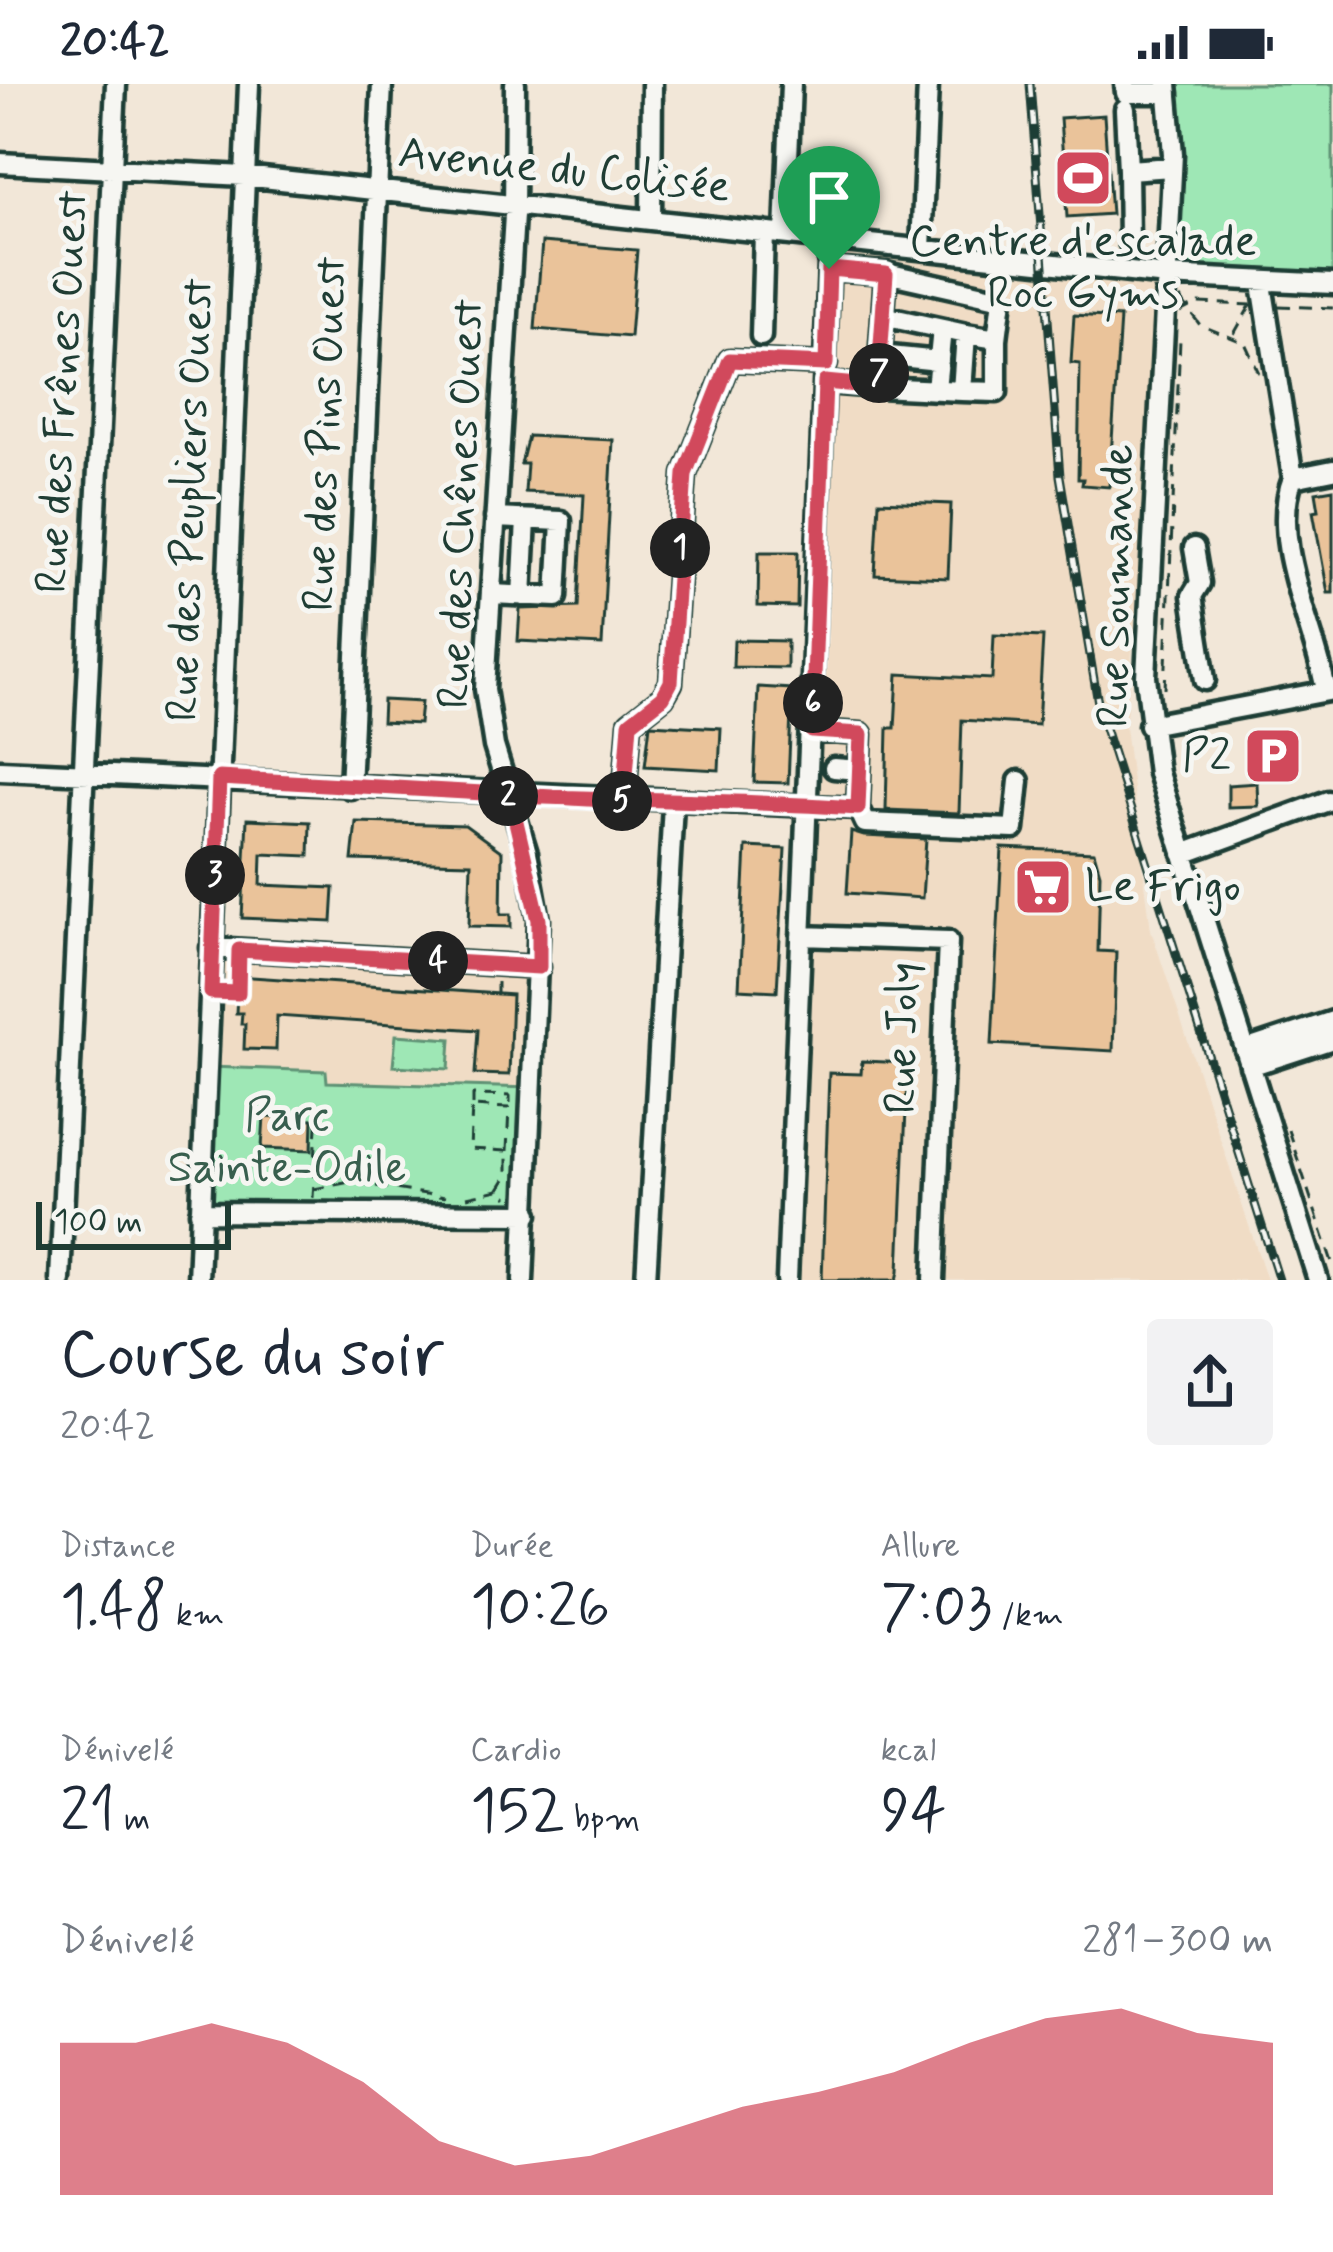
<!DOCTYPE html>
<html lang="fr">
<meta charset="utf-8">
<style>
body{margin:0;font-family:Mynerve,sans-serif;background:#f2f2f3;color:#1f2937;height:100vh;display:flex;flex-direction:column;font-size:45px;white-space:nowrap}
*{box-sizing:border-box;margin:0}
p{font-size:39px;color:#747a83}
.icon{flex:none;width:66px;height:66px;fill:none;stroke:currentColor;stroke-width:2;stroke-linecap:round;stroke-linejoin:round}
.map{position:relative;height:1196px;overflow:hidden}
.side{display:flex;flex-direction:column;background:#fff;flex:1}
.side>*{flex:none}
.scale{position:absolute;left:36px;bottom:30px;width:195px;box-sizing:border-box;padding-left:12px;border:6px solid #1f3d34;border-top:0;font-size:33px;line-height:42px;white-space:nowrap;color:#1f3d34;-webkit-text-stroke:9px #f6f6f2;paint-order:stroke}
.pin{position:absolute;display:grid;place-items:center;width:102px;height:102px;color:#fff;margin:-123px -51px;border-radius:50% 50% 50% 0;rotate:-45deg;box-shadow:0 0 12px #0007}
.pin .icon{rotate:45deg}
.km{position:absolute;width:60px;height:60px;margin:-30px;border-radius:50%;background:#222;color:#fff;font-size:33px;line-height:60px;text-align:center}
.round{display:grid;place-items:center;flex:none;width:126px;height:126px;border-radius:12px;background:#f2f2f3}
.summary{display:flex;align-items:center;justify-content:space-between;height:204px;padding:0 60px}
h1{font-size:66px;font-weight:600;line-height:90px}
.stats{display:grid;grid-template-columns:repeat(3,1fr);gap:18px;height:204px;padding:12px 60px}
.stats div{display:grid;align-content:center}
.stats b{font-size:60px;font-weight:600}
.stats small{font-size:33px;font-weight:400}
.stats p{font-size:33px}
.chart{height:336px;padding:24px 60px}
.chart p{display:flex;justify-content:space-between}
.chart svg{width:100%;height:216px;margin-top:12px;fill:#d1495b;opacity:.7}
.status{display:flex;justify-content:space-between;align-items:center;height:84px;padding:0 60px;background:#fff;direction:ltr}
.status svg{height:33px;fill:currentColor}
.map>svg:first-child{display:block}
.built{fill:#f0dcc5}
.green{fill:#9ee7b5;stroke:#5e9274;stroke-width:3}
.building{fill:#eac39a;stroke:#1f3d34;stroke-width:3}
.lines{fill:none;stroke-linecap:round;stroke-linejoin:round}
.minor-casing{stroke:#1f3d34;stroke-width:27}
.path{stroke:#1f3d34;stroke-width:3;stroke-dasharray:12 9;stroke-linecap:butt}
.minor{stroke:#f6f6f2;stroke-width:18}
.rail-casing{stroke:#1f3d34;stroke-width:9}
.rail{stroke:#f6f6f2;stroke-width:4.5;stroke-dasharray:14;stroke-linecap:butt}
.route-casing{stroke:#fff;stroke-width:24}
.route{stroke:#d1495b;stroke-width:15}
.labels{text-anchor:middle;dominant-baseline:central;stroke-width:10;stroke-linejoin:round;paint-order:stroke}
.street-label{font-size:45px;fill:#1f3d34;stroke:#f6f6f2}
.poi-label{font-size:45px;fill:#1f3d34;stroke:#f6f6f2}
.park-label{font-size:45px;fill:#385f4e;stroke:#f6f6f2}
</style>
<div class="status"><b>20:42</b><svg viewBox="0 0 49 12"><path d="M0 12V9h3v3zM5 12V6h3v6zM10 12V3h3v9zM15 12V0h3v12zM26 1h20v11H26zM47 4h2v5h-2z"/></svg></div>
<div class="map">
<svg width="1333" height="1196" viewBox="0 0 1333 1196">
<rect width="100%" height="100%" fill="#f2e7d8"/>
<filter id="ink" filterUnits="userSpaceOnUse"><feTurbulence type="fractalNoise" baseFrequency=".00833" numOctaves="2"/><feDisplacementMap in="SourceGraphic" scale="24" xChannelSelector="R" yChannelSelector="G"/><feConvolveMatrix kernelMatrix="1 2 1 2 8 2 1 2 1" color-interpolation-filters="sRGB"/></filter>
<g filter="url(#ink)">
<path class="built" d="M830 155 1167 192 1125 643 1151 846 1267 1196H789Z
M211 864 539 883 533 1004 326 998 325 987 208 983Z"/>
<path class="green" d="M1171 0H1333V202L1167 192Z
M396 951 451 955 449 985 393 982Z
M208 983 326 987 327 998 533 1004 528 1130 201 1128Z"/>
<path class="building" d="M1104 31 1111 130 1067 133 1060 34Z
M542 158 637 166 630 253 535 245Z
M1074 231 1120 234 1109 403 1082 401 1083 395H1078L1080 280 1071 279Z
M528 352 613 356 602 561 518 557 520 525 578 523 584 411 525 408 527 380H521Z
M1333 405V509H1328L1313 427 1319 426 1316 408Z
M879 417 951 420 948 494 875 491Z
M759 468H798L797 523 758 522Z
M994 551 1043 553 1038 641 962 636 959 729 886 726 888 644H895L898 590 992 595Z
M734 556 787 557V584L733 583Z
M758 603 792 605 788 699 754 698Z
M383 616 421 618 419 640 382 638Z
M650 640 721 644 719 686 645 682Z
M1257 699 1258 722 1228 723V701Z
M247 735 310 738 309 772 262 770 261 801 334 804 332 838 242 834Z
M356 738 465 741 502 768 501 830H511V843L469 842 471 779 352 776Z
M851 748 864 752 926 755 922 814 847 809Z
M746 763 785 765 777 907 739 905Z
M1002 764 1094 768 1100 789 1098 867 1116 868 1113 967 992 960Z
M238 892 512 911 509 991 475 990 478 946 277 932 276 966 244 965 245 940H241L242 929H236Z
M862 977 908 979 899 1187 897 1196H822L829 989 861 990Z
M264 1033 313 1035 312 1066 262 1064Z"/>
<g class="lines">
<g class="minor-casing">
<path id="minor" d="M515 0 514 131 485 605 494 662 527 769 539 836 523 1196
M1125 0 1126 9H1168
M1167 0 1173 70 1146 593 1158 689 1318 1196
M1125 25 1128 86 1172 83
M0 79 244 92 1167 192 1333 200
M1128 86 1129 158
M651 136 652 0
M785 150 791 0
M921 165 928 0
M829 185 886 189 1002 215 997 255
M1262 200 1293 394C1268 457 1316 545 1326 607
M883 232 966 250 962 307 878 303 886 189
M761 252 764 148
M880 271 939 277
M825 299 878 303
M936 305 942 245
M962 307 997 308V255L966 250
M1293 394 1333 386
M1194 464 1200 499 1192 512 1205 596
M491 510 557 513 561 437 495 434
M522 512 526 436
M1149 641 1333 606
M834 684 859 686
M0 686 858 724 861 650 812 647
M350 704 382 0
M624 717 630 639 663 613 671 599 685 390 730 276 826 280
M858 724 865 739 1014 745 1019 697
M1183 770 1328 717
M801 852 948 857 934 1196
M211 864 539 883
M1245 966 1333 937
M1250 982 1333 955
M200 1128 528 1130
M60 1196 116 0
M198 1196 249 0
M646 1196 673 720
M787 1196 830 155"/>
</g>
<path class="path" d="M1180 214 1200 241 1245 259 1259 289
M1279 222 1333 224
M1180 228 1197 219 1252 221
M1234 250 1250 222
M1165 605 1180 255
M228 909H237L238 880
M497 910V895
M473 1021V1011L510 1012V1022
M1288 1046 1333 1181
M507 1067 509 1024 472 1022 470 1065 507 1067V1092L499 1105 508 1113
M314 1105 350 1098 445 1113
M467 1113 498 1106
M313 1114 318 1024"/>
<use href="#minor" class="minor"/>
<g class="rail-casing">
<path id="rail" d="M1030 0 1060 392 1099 625 1279 1196"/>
</g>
<use href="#rail" class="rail"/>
</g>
</g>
<g class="lines" filter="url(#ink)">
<g class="route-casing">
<path id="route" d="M829 185 826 280 730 276 685 390 671 598 663 613 630 639 624 717 219 694 211 908 238 909 239 866 539 883V836L510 712C626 716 743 716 858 724L861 650 812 647 825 298 878 303 886 190 829 185"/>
</g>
<use href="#route" class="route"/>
</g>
<defs>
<g id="stadium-square" transform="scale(3)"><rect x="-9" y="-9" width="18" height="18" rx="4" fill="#d1495b" stroke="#f6f6f2"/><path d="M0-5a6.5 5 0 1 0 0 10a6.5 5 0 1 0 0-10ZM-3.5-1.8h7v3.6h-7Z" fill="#fff"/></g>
<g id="parking-square" transform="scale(3)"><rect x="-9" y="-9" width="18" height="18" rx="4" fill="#d1495b" stroke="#f6f6f2"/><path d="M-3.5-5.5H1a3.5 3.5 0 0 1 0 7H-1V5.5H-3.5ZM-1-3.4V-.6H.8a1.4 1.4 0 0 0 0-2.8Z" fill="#fff"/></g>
<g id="supermarket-square" transform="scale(3)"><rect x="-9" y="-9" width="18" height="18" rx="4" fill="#d1495b" stroke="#f6f6f2"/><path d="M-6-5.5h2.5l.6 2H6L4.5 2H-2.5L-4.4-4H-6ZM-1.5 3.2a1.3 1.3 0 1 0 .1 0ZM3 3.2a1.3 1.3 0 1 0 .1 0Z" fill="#fff"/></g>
</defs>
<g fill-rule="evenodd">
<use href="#stadium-square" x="1083" y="94"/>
<use href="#parking-square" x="1273" y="672"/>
<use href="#supermarket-square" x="1043" y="803"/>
</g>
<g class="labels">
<g class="street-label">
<text transform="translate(564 87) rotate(6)">Avenue du Colisée</text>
<text transform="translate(63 308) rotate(-87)">Rue des Frênes Ouest</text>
<text transform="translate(326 350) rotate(-88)">Rue des Pins Ouest</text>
<text transform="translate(191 416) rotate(-88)">Rue des Peupliers Ouest</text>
<text transform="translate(462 420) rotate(-88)">Rue des Chênes Ouest</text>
<text transform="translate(1117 502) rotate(-89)">Rue Soumande</text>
<text transform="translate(903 954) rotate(-89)">Rue Joly</text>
</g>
<g class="poi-label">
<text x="1083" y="158">Centre d'escalade<tspan x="1083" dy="52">Roc Gyms</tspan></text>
<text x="1231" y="672" text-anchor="end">P2</text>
<text x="1085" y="803" text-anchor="start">Le Frigo</text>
</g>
<g class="park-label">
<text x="287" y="1032">Parc<tspan x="287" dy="52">Sainte-Odile</tspan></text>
</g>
</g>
</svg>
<div class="scale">100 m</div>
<div class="pin" style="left:829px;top:185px;background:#1e9e55"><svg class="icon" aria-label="arrive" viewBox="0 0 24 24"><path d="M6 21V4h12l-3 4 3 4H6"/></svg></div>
<b class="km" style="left:680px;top:464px">1</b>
<b class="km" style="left:508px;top:712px">2</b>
<b class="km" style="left:215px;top:791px">3</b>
<b class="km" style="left:438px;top:877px">4</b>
<b class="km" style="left:622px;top:717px">5</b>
<b class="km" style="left:813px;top:619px">6</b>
<b class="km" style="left:879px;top:289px">7</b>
</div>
<section class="side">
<div class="summary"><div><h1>Course du soir</h1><p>20:42</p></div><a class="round"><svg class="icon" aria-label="share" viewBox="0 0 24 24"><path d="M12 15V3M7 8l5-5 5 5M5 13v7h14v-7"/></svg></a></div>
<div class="stats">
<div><p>Distance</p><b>1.48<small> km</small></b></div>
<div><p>Durée</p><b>10:26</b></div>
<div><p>Allure</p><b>7:03<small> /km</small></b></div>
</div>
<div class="stats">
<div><p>Dénivelé</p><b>21<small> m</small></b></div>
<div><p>Cardio</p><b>152<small> bpm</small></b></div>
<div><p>kcal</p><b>94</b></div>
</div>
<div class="chart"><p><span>Dénivelé</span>281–300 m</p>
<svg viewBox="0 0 160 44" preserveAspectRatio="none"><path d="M0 44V13L10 13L20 9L30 13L40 21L50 33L60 38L70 36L80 31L90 26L100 23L110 19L120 13L130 8L140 6L150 11L160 13V44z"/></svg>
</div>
</section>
